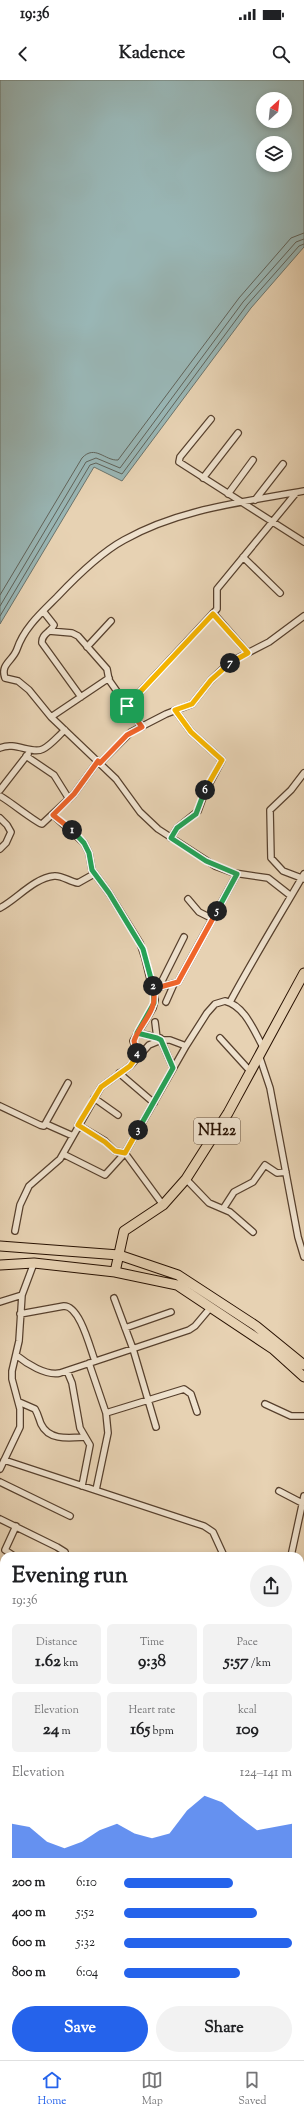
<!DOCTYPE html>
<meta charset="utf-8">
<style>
body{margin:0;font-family:"Sorts Mill Goudy",serif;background:#f2f2f2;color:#202124;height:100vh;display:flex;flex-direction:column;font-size:15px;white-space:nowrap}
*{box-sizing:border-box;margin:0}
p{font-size:13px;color:#757577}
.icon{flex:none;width:22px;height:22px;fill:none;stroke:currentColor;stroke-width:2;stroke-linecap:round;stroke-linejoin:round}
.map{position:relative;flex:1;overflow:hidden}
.side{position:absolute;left:0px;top:1472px;width:304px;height:508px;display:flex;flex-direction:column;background:#fff;border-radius:12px 12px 0 0;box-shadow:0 2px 6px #0003}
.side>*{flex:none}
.needle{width:26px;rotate:27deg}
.fabs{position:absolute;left:256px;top:12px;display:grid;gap:8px}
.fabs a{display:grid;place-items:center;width:36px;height:36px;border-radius:50%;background:#fff;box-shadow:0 2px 6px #0003;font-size:20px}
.pin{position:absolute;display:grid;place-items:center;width:34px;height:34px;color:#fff;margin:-17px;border-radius:8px;box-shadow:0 2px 6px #0006}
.km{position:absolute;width:20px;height:20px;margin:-10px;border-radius:50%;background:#222;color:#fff;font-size:11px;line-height:20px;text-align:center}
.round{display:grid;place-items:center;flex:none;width:42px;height:42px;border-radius:21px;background:#f2f2f2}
.summary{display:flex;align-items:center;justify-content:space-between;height:68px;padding:0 12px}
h1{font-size:22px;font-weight:700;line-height:30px}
.figures{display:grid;grid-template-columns:repeat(3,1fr);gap:6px;height:68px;padding:4px 12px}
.figures div{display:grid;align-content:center;border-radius:6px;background:#f2f2f2;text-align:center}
.figures b{font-size:17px;font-weight:700}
.figures small{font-size:11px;font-weight:400}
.figures p{font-size:11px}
.chart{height:112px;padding:8px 12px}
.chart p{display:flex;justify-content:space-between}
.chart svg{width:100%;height:72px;margin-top:4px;fill:#2563eb;opacity:.7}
.action{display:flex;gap:8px;margin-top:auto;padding:8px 12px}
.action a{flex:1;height:46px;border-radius:24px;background:#2563eb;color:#fff;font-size:16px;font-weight:700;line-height:46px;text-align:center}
.action a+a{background:#f2f2f2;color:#202124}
ul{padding:0 12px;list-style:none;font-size:13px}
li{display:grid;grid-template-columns:64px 48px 1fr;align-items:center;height:30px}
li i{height:10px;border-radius:5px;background:#2563eb}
.status{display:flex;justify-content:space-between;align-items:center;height:28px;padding:0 20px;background:#fff;direction:ltr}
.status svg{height:11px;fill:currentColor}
header{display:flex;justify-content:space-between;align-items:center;height:52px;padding:0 12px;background:#fff;font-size:18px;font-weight:700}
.dock{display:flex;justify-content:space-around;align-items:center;height:56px;border-top:1px solid #e0e0e0;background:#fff;font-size:11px;color:#757577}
.dock a{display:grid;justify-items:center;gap:2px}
.dock .active{color:#2563eb}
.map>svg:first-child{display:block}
.water{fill:#99b6b5;stroke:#6b746d;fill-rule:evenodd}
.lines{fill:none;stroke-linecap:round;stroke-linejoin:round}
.shore{stroke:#60635a;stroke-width:1}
.minor-casing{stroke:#57402d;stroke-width:8}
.primary-casing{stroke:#271000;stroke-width:11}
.minor{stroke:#efe2ce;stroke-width:5.5}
.primary{stroke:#e7d2b3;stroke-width:9}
.split-1-casing{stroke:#fff;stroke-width:8}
.split-2-casing{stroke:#fff;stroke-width:8}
.split-3-casing{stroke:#fff;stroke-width:8}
.split-4-casing{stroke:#fff;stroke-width:8}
.split-5-casing{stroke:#fff;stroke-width:8}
.split-6-casing{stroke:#fff;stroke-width:8}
.split-7-casing{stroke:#fff;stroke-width:8}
.split-8-casing{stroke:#fff;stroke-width:8}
.split-1{stroke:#f0652b;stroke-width:5}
.split-2{stroke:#22a559;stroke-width:5}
.split-3{stroke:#22a559;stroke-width:5}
.split-4{stroke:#f5b400;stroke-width:5}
.split-5{stroke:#f0652b;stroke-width:5}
.split-6{stroke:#22a559;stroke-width:5}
.split-7{stroke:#f5b400;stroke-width:5}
.split-8{stroke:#f5b400;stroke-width:5}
.labels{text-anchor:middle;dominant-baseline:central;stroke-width:3;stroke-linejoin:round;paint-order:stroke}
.shield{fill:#efe2ce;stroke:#634f3e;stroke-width:1}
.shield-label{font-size:15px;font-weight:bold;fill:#271000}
</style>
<div class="status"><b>19:36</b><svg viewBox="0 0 49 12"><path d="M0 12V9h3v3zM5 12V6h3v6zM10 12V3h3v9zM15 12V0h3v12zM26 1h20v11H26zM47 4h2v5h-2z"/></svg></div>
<header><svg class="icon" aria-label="back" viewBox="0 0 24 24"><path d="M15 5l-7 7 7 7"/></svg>Kadence<svg class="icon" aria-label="search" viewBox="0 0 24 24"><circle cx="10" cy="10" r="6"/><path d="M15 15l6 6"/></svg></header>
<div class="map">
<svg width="304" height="1980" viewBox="0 0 304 1980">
<rect width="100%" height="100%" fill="#e7d2b3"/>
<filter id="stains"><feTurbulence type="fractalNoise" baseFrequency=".005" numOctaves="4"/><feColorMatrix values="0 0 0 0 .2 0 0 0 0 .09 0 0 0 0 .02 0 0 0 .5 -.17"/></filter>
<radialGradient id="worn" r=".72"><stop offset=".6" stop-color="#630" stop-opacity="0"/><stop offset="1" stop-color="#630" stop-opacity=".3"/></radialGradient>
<path class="water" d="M0 0H304V167L251 228 122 401 94 387 0 544ZM263 19H285V41H263ZM263 63H285V85H263Z"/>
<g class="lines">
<path class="shore" d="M0 515 82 378C95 364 105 381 118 380L239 218 291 158 304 153
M0 526 86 382 96 378 120 388 243 222 296 162 304 159
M0 536 90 385 96 383 122 394 247 225 299 166 304 164"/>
<g class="minor-casing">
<path id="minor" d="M211 339 180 377 179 382 304 462
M203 398 238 353
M228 414 253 380
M255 420 283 384
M243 477 280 513
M43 531 54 545C51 552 41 554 42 563L81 617
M213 533 248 573
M49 551 72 553 78 556 107 589 109 600 142 647
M87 567 111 541
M127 626 217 529V509L296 413
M51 637 109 598
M0 668C15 661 32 675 43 669 51 665 58 656 65 650
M26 676 54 695 69 719
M100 683 131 652 166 634 192 624 211 600 230 582 269 562 304 536
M0 710 28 674
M0 716C8 720 38 744 42 744L74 714 98 681
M53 735 84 763 89 773 92 790 109 813 140 863 145 878 155 920 153 928 133 961 138 975
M0 738 7 745 11 752 6 763 0 769
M171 758 177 748 198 731 205 712 222 680 191 652 175 630
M304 799 283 791 271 778 270 730 291 710 304 693
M291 816 268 798 234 793 215 786 158 749 140 732 116 699 51 637 29 610 18 601 5 598C0 584 13 581 17 569 24 548 41 533 57 517 74 499 102 472 124 460 179 429 243 422 304 411
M188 819 199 832 213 839
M0 828C17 819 34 798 54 796 62 795 70 802 78 803L94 794
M159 907 184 857
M153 909 178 902 237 794
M166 922 174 904
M230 922C253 879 279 837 304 794
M155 942 157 958 161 960 173 988
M137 953 160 958
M220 958 250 991
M259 975 270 1008 298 1157 304 1177
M119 993 154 1023
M94 1018 118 1035
M0 1026 40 1045 44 1046 68 1003
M46 1044 73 1056
M78 1045 105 1061 115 1071 125 1073
M63 1074 105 1095 125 1073
M186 1099 209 1123 230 1132 253 1152
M163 1125 125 1073 186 966 207 933 215 924 225 921C245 926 254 951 263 967
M223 1129 234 1112 253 1102 265 1085 277 1093 286 1092
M15 1151 20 1125 29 1106 60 1079 101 1007 130 986 149 965 161 960H170L186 966
M114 1218 133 1269 156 1347
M0 1222 22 1215
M20 1234 64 1226C80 1226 90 1268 95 1281
M125 1248 171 1232
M16 1275C27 1284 46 1296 60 1293L189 1250 195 1246 211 1227
M89 1283 106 1333 108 1353 96 1410
M67 1291 72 1303 80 1348 90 1365 82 1406
M19 1322 35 1329C38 1334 39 1339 41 1344 49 1361 69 1358 85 1357
M265 1324 291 1336H304
M106 1333 184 1309 191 1314 197 1332
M4 1380 204 1446 213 1452 224 1476
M0 1389 20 1347V1329L12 1299V1291L19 1261 22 1215 34 1183
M0 1402 70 1436
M279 1411 302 1423
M0 1439 57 1467 65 1472 66 1476
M14 1476 5 1470 16 1446
M291 1476 304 1416
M0 1522 4 1524
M0 1552 4 1554
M0 1598 4 1600
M0 1632 4 1623
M300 1632 304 1634
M0 1641 4 1643
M0 1694 4 1696
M0 1734 4 1735
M300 1767 304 1768
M0 1783 4 1786
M300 1838 302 1861 300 1879
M0 1887H4
M300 1902 304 1907
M300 1915 304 1909
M300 1975 304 1967
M220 1976 230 1979 239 1976
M246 1976 255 1980
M105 1980 106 1976
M265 1980 268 1976"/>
</g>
<g class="primary-casing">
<path id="primary" d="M0 1166 119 1175 178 1195 256 1246 304 1285
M0 1185 34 1183 115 1192 177 1205 273 1269 304 1297
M115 1192 124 1151 163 1125 186 1099 228 1033 304 893"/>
</g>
<use href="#minor" class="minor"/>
<use href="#primary" class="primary"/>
</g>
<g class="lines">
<g class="split-1-casing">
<path id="split-1" d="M72 750 53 735 74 714 98 681 100 683 127 655 142 647 127 626"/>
</g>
<g class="split-2-casing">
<path id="split-2" d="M72 750 84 763 89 773 92 790 109 813 143 869 153 906"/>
</g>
<g class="split-3-casing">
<path id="split-3" d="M138 1050 173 988 161 960 157 958 137 953 154 923 153 906"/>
</g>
<g class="split-4-casing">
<path id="split-4" d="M137 973 138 975 130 986 101 1007 78 1045 105 1062 115 1071 125 1073 138 1050"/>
</g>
<g class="split-5-casing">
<path id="split-5" d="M137 973 134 961C140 943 159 930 153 909L178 902 217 831"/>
</g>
<g class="split-6-casing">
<path id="split-6" d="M205 710 196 734 177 748 171 758 206 781 237 794 217 831"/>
</g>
<g class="split-7-casing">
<path id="split-7" d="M205 710 222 680 191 652 175 630 192 624 211 600 230 583"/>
</g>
<g class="split-8-casing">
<path id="split-8" d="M127 626 213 534 248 573 230 583"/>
</g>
<use href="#split-1" class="split-1"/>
<use href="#split-2" class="split-2"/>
<use href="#split-3" class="split-3"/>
<use href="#split-4" class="split-4"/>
<use href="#split-5" class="split-5"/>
<use href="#split-6" class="split-6"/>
<use href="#split-7" class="split-7"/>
<use href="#split-8" class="split-8"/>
</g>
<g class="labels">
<rect class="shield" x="194" y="1038" width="46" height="26" rx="3"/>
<g class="shield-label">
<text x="217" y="1051">NH22</text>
</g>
</g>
<rect width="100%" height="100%" filter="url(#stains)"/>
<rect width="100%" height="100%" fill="url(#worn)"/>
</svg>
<div class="fabs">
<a><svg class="needle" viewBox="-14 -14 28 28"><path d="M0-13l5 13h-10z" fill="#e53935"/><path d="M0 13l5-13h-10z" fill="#757577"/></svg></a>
<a><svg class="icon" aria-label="layers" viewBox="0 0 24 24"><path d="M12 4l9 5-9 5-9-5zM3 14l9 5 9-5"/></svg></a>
</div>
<div class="pin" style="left:127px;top:626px;background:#1e9e55"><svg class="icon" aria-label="arrive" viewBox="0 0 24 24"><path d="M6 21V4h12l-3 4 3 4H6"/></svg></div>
<b class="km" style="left:72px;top:750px">1</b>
<b class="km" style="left:153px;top:906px">2</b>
<b class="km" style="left:138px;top:1050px">3</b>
<b class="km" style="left:137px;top:973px">4</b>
<b class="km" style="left:217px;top:831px">5</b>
<b class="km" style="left:205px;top:710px">6</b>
<b class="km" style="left:230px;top:583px">7</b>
<section class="side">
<div class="summary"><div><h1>Evening run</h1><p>19:36</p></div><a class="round"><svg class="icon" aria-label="share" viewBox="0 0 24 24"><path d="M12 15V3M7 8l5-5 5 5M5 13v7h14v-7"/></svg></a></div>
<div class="figures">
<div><p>Distance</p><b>1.62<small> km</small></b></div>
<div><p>Time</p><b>9:38</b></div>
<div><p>Pace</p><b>5:57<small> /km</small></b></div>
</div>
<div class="figures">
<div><p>Elevation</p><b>24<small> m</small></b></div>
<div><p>Heart rate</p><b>165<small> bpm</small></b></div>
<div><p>kcal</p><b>109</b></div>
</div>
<div class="chart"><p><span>Elevation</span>124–141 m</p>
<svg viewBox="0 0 160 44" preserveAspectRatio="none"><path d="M0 44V23L10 25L20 34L30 38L40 34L50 27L60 23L70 29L80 32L90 29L100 15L110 6L120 10L130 19L140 27L150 25L160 23V44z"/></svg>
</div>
<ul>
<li><b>200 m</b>6:10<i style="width:65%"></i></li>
<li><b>400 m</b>5:52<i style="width:79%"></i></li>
<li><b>600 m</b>5:32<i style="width:100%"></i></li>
<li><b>800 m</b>6:04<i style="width:69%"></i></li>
</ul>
<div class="action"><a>Save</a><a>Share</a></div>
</section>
</div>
<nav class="dock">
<a class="active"><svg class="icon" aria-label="home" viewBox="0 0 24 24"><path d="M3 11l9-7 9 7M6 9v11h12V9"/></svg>Home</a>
<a><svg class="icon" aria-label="map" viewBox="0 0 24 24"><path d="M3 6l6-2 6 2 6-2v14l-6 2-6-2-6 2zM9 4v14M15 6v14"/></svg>Map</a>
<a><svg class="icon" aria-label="saved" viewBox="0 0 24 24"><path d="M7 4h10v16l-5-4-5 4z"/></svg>Saved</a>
</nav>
